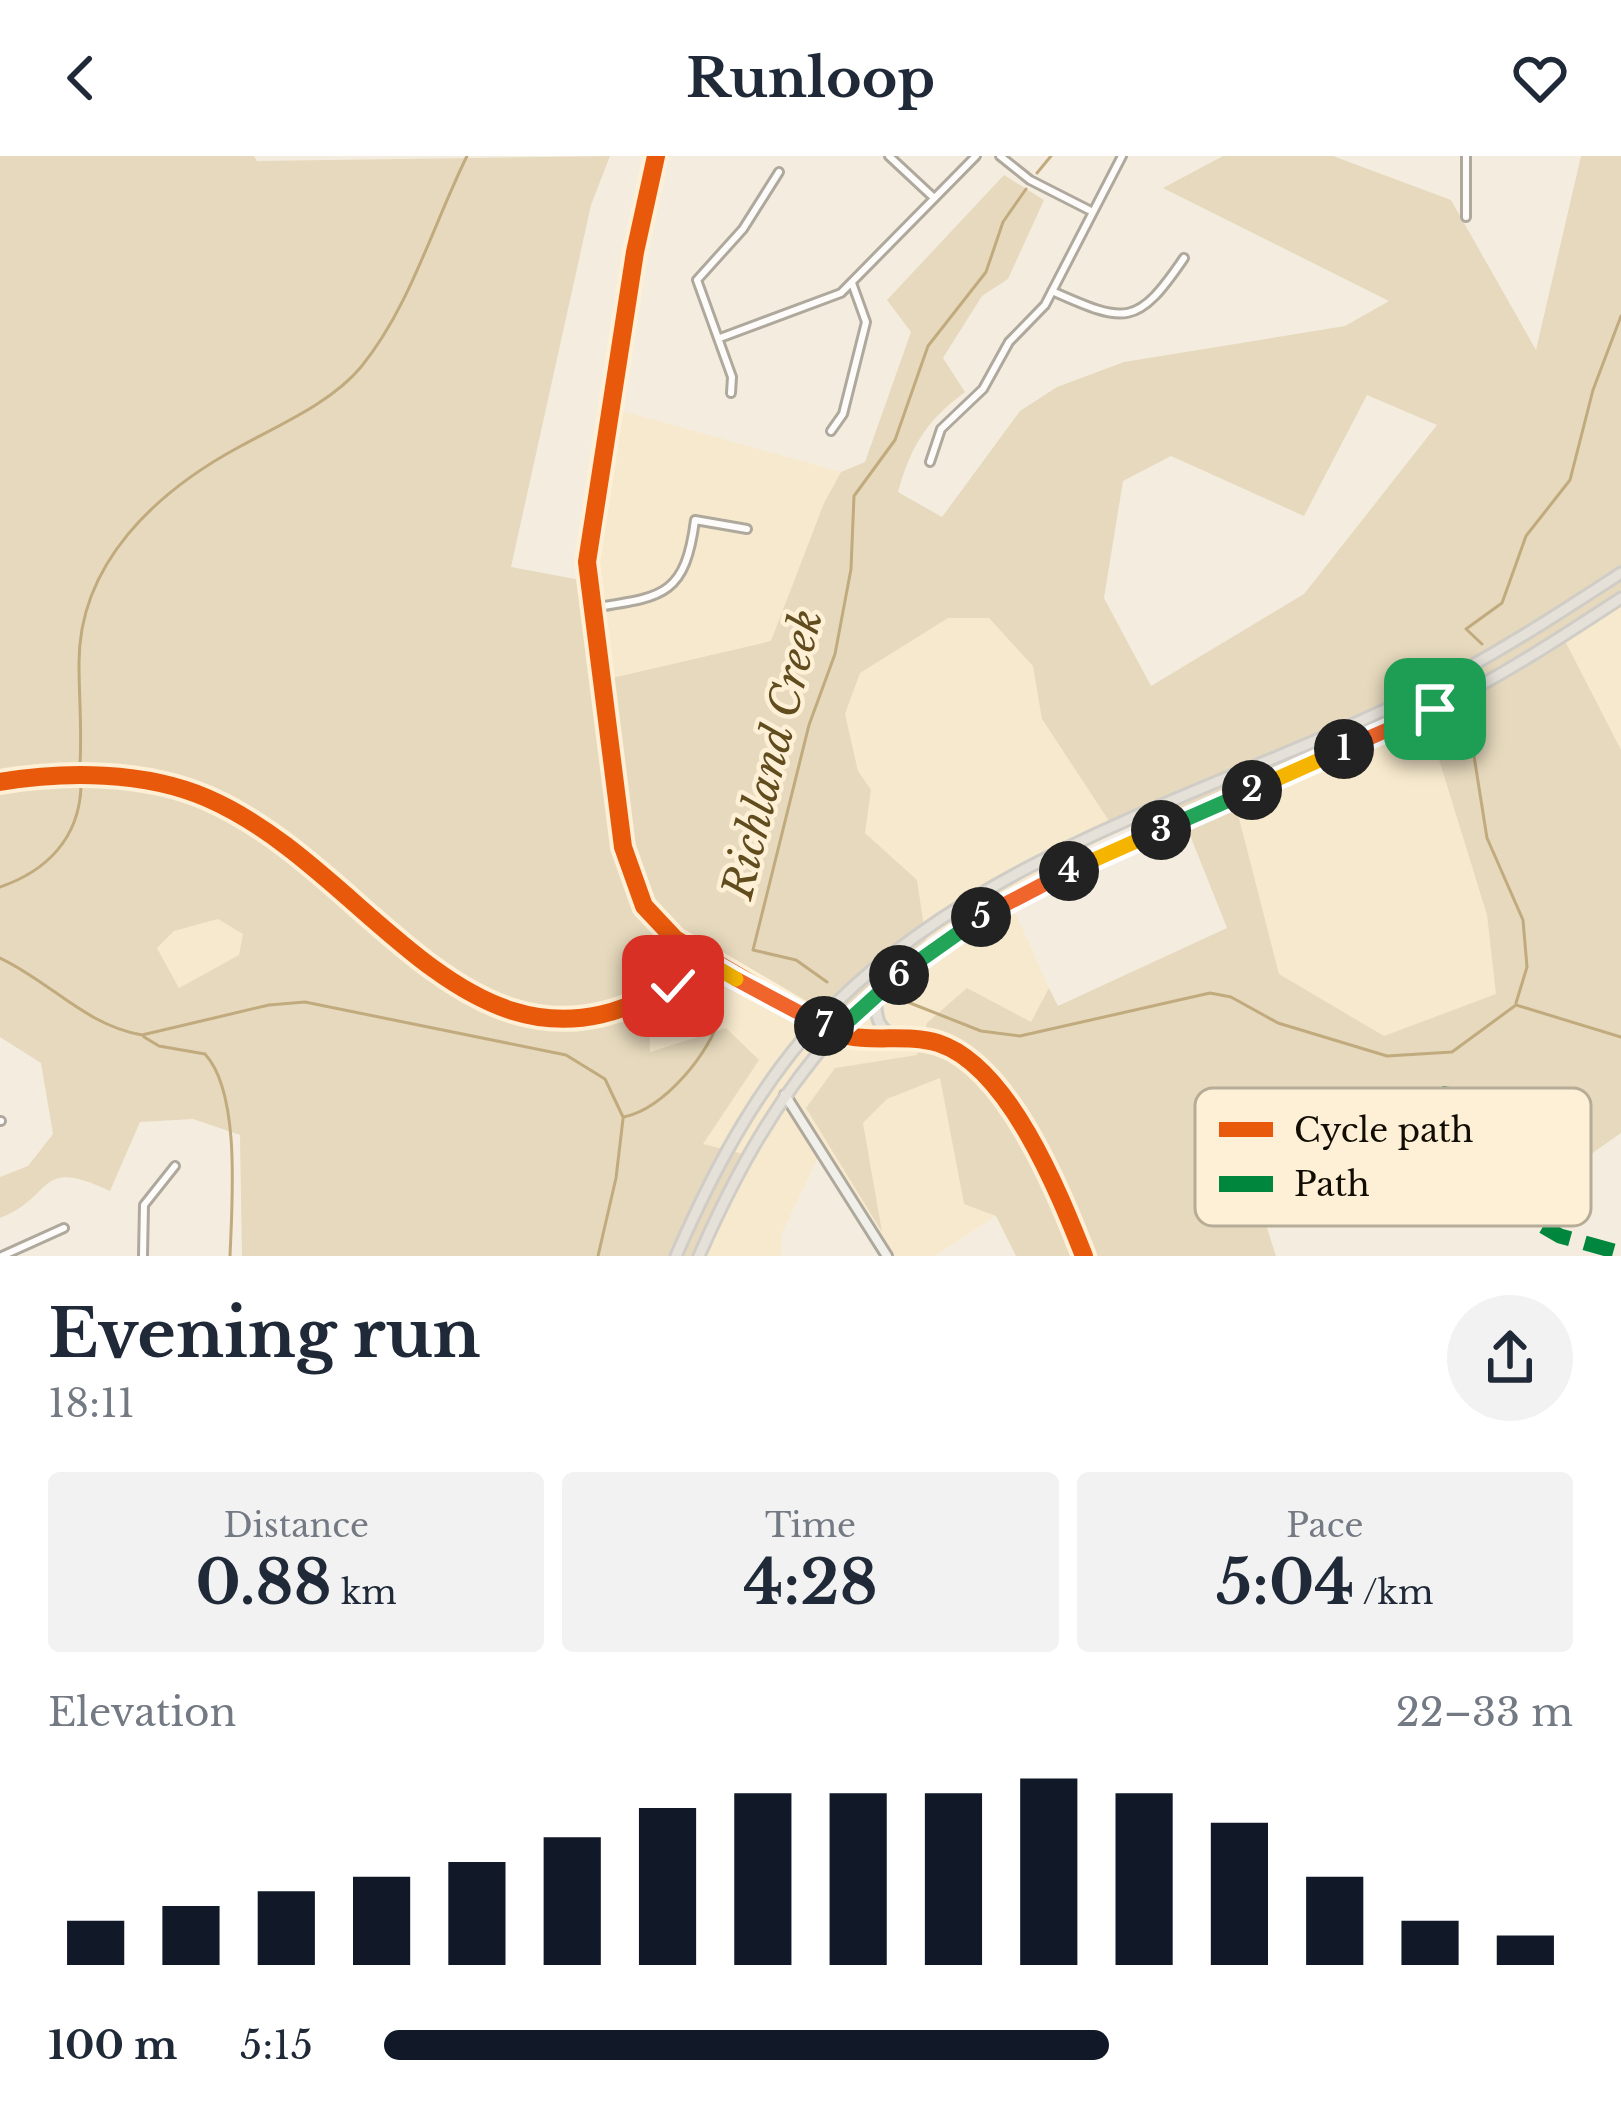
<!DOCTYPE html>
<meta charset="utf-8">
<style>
body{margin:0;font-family:"Libre Baskerville",serif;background:#f2f2f3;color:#1f2937;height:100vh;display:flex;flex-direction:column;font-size:45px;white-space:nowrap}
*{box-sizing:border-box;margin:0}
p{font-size:39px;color:#747a83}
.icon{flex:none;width:66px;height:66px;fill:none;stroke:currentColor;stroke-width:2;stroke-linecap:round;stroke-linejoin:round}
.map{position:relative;height:1100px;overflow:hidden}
.details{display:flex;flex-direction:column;background:#fff;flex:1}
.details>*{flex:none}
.pin{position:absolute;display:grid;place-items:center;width:102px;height:102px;color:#fff;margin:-51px;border-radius:24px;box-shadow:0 6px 18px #0006}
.km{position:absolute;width:60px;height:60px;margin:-30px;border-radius:50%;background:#222;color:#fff;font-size:33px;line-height:60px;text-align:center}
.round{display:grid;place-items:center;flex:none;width:126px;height:126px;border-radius:63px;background:#f2f2f3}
.headline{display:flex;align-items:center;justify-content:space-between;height:204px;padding:0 48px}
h1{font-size:66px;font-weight:700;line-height:90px}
.figures{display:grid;grid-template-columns:repeat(3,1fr);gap:18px;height:204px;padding:12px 48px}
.figures div{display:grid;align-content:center;border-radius:12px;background:#f2f2f3;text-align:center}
.figures b{font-size:60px;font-weight:700}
.figures small{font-size:33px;font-weight:400}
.figures p{font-size:33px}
.chart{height:336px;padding:24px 48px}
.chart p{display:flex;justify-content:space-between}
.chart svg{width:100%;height:216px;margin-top:12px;stroke:#111827;stroke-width:6}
ul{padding:0 48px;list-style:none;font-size:39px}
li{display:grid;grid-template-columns:192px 144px 1fr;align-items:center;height:90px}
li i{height:30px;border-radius:15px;background:#111827}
header{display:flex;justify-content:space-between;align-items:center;height:156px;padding:0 48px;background:#fff;font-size:54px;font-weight:700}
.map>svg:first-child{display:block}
.built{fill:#f7e9cd}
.green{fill:#e6d9bd;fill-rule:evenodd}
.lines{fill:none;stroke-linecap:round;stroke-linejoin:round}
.stream{stroke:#c1ab7e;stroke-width:3}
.street-casing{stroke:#afa89c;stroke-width:12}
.secondary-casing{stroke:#afa89c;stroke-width:14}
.primary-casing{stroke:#d0cdc6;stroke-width:15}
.street{stroke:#fdfcfa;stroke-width:6}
.secondary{stroke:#f1efea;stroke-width:8}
.primary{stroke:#e5e1d9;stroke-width:9}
.quiet{stroke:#00873e;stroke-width:15;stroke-dasharray:30 15;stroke-linecap:butt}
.cycleway-casing{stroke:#fdf0d6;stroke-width:26}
.cycleway{stroke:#e8590c;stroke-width:18}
.split-1-casing{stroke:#fff;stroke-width:24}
.split-2-casing{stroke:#fff;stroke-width:24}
.split-3-casing{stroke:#fff;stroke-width:24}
.split-4-casing{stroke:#fff;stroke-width:24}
.split-5-casing{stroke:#fff;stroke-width:24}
.split-6-casing{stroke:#fff;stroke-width:24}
.split-7-casing{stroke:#fff;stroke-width:24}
.split-8-casing{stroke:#fff;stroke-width:24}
.split-9-casing{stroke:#fff;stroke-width:24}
.split-1{stroke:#f0652b;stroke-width:15}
.split-2{stroke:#f5b400;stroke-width:15}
.split-3{stroke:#22a559;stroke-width:15}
.split-4{stroke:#f5b400;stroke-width:15}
.split-5{stroke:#f0652b;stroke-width:15}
.split-6{stroke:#22a559;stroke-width:15}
.split-7{stroke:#22a559;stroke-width:15}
.split-8{stroke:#f0652b;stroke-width:15}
.split-9{stroke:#f5b400;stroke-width:15}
.labels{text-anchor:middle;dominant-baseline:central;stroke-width:9;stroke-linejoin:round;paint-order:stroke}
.water-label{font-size:42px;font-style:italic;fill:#614c1e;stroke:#fdf0d6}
.key{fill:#fdf0d6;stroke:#b6ac97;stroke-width:3}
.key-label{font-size:33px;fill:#120d03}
</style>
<header><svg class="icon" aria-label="back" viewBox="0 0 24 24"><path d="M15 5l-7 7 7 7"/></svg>Runloop<svg class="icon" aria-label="heart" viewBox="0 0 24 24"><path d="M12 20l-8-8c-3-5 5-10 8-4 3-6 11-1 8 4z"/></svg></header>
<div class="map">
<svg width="1621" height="1100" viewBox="0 0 1621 1100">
<rect width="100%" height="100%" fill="#f4eddf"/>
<path class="built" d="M619 254 841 316 824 347 771 485 598 525 586 425Z
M1621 440V594L1561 479Z
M948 462H989L1034 510 1042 563 1115 674 1006 736 1049 832 1032 867H927L918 899 835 912 806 952 880 1072 863 967 886 943 941 922 964 1048 996 1060 935 1100H890L821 995 782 1077 781 1100H700L742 999 703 989 650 896 649 846 917 724 865 677 871 634 858 615 845 558 860 517Z
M1425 557 1487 759 1497 838 1384 881 1279 818 1232 639Z
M219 763 244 778 239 799 179 832 157 791 174 775Z"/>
<path class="green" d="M0 0H254L257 5 610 0 591 49 511 411 586 425 599 525 771 485 824 347 841 316 865 306 911 176 887 144 1004 19 1044 44 1008 123 982 140 943 202 965 236C926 265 911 290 898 336L942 361 1020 255 1057 231 1124 206 1345 170 1389 145 1163 32 1223 0H1333L1451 44 1536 194 1581 0H1621V440L1562 479 1621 594V977L1489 1070 1305 937 1214 962 1239 985 1276 1100H1016L996 1060 964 1048 940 922 887 943 863 967 882 1076 806 952 835 912 917 899 927 867 967 832 1031 866 1049 832 1058 850 1227 772 1176 644 1115 674 1042 563 1033 510 989 462H948L860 517 845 558 858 615 871 634 865 677 917 724 926 784 839 867 717 819 649 846 650 896 726 872 759 904 703 988 743 998 700 1100H242L240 979 193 963 140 966 110 1035C36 1000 56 1040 0 1062V1021L28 1010 53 978 41 907 0 881ZM1367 239 1437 269 1304 438 1151 530 1104 442 1123 325 1171 300 1304 360ZM1425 558 1487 759 1496 838 1384 880 1279 818 1233 639ZM218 763 243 778 239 799 179 832 157 792 174 775Z"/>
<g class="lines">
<path class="stream" d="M1037 17 1051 0
M1482 488 1466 473 1502 447 1526 380 1570 324 1593 234 1621 160
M1467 556 1487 682 1523 764 1527 811 1516 847
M80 608C82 574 79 541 79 507 79 407 156 336 239 291 279 269 331 247 361 211 410 151 432 71 467 0
M0 731C47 715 79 682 81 631
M0 802C51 826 85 869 142 879L269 849 305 846 566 899 605 923 623 961
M827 826 796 804 753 794 809 569 835 498 851 413 854 340 895 284 928 190 986 116 1003 66 1026 33
M900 843 981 875 1020 880 1210 837 1231 841 1278 867 1387 900 1452 896 1516 849 1621 881
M144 881 159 890 205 898C241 937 232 1047 230 1100
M624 961C665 952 711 896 721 857
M598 1100 616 1022 623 963"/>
<g class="street-casing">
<path id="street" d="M889 0 934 42
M1000 0 1030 24 1089 54
M1466 61V0
M1052 135C1126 168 1137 171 1184 102
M720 182 841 137 976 0
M731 237 732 221 697 124 743 73 779 16
M831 275 843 258 866 166 852 127
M930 306 941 273 983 233 1009 186 1045 149 1122 0
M591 452C661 441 685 442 695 364L747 373
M0 626C65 615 145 615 207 642 383 718 483 977 705 805
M0 965H1
M2 1100 64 1072
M143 1100 144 1049 175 1010"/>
</g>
<g class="secondary-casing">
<path id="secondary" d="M656 0 635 96 587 406 623 691 644 750 675 783 835 877C869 888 905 877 938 887 1009 910 1059 1037 1084 1100
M785 939 887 1100"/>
</g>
<g class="primary-casing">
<path id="primary" d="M876 839C875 864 878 874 902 884
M676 1100C715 1010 764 918 835 848 996 689 1229 633 1426 534 1494 500 1558 458 1621 417
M699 1100C735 1018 776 943 836 876 985 712 1239 648 1433 554 1499 522 1560 482 1621 442"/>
</g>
<use href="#street" class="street"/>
<use href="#secondary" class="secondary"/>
<use href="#primary" class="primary"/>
<path class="quiet" d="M1450 931 1447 953 1491 1040 1560 1080 1621 1097"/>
<g class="cycleway-casing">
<path id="cycleway" d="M656 0 635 96 587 406 623 691 644 750 675 783 835 877C869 888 905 877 938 887 1009 910 1059 1037 1084 1100
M0 626C65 615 145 615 207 642 383 718 483 977 705 805"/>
</g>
<use href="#cycleway" class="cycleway"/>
</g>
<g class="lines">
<g class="split-1-casing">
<path id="split-1" d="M1344 593 1435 553"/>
</g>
<g class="split-2-casing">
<path id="split-2" d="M1252 634 1344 593"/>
</g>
<g class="split-3-casing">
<path id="split-3" d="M1161 674 1252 634"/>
</g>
<g class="split-4-casing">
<path id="split-4" d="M1069 715 1161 674"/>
</g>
<g class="split-5-casing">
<path id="split-5" d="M981 761 1069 715"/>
</g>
<g class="split-6-casing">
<path id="split-6" d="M899 819 981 761"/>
</g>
<g class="split-7-casing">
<path id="split-7" d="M824 870 835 877 899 819"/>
</g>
<g class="split-8-casing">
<path id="split-8" d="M736 823 824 870"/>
</g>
<g class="split-9-casing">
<path id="split-9" d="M673 830 705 805 736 823"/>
</g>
<use href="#split-1" class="split-1"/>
<use href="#split-2" class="split-2"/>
<use href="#split-3" class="split-3"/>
<use href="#split-4" class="split-4"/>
<use href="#split-5" class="split-5"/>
<use href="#split-6" class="split-6"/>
<use href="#split-7" class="split-7"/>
<use href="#split-8" class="split-8"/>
<use href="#split-9" class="split-9"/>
</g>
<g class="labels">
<g class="water-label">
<text transform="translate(772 598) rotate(-76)">Richland Creek</text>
</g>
</g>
<rect x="1195" y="932" width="396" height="138" rx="18" class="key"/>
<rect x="1219" y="966" width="54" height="15" fill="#e8590c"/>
<rect x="1219" y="1020" width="54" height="16" fill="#00873e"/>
<g class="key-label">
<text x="1294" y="986">Cycle path</text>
<text x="1294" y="1040">Path</text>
</g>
</svg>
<div class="pin" style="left:1435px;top:553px;background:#1e9e55"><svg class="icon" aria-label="arrive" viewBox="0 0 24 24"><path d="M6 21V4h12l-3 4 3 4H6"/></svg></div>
<div class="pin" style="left:673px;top:830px;background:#d93025"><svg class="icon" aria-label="check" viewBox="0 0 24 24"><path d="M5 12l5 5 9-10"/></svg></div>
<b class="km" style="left:1344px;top:593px">1</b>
<b class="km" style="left:1252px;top:634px">2</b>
<b class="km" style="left:1161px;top:674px">3</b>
<b class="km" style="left:1069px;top:715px">4</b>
<b class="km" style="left:981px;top:761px">5</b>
<b class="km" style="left:899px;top:819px">6</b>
<b class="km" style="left:824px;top:870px">7</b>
</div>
<section class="details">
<div class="headline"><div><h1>Evening run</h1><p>18:11</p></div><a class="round"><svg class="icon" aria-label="share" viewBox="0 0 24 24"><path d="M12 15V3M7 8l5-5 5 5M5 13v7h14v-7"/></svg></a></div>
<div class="figures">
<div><p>Distance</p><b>0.88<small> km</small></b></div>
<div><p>Time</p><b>4:28</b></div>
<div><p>Pace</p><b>5:04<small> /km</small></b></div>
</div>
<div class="chart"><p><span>Elevation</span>22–33 m</p>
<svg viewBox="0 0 160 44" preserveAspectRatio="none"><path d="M5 44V35M15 44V32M25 44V29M35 44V26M45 44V23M55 44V18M65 44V12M75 44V9M85 44V9M95 44V9M105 44V6M115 44V9M125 44V15M135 44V26M145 44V35M155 44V38"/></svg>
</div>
<ul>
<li><b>100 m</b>5:15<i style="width:61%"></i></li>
</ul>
</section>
